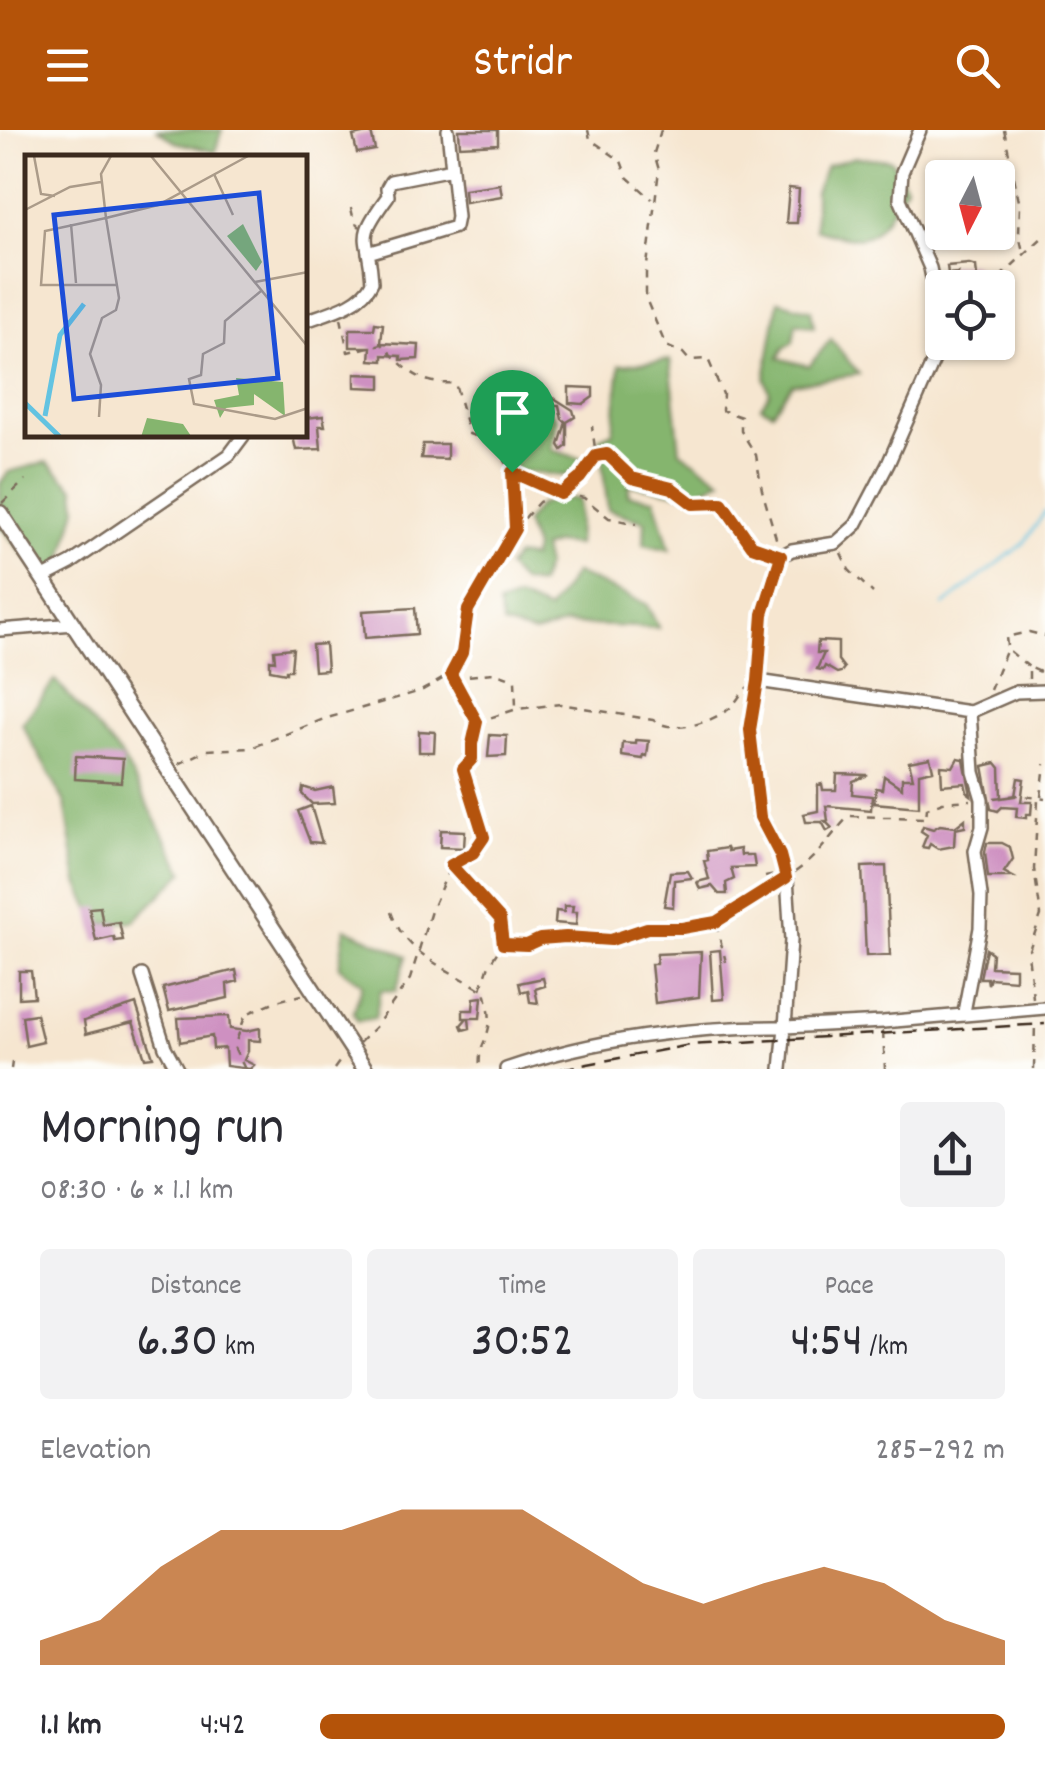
<!DOCTYPE html>
<meta charset="utf-8">
<style>
body{margin:0;font-family:Dekko,sans-serif;background:#f2f2f3;color:#2b2b33;height:100vh;display:flex;flex-direction:column;font-size:38px;white-space:nowrap}
*{box-sizing:border-box;margin:0}
p{font-size:32px;color:#7c7c81}
.icon{flex:none;width:55px;height:55px;fill:none;stroke:currentColor;stroke-width:2;stroke-linecap:round;stroke-linejoin:round}
.map{position:relative;height:939px;overflow:hidden}
.sheet{display:flex;flex-direction:column;background:#fff;flex:1}
.sheet>*{flex:none}
.needle{width:65px;rotate:186deg}
.tools{position:absolute;left:925px;top:30px;display:grid;gap:20px}
.tools a{display:grid;place-items:center;width:90px;height:90px;border-radius:10px;background:#fff;box-shadow:0 2px 8px #0004;font-size:50px}
.pin{position:absolute;display:grid;place-items:center;width:85px;height:85px;color:#fff;margin:-102px -42px;border-radius:50% 50% 50% 0;rotate:-45deg;box-shadow:0 0 10px #0007}
.pin .icon{rotate:45deg}
.round{display:grid;place-items:center;flex:none;width:105px;height:105px;border-radius:10px;background:#f2f2f3}
.overview{display:flex;align-items:center;justify-content:space-between;height:170px;padding:0 40px}
h1{font-size:55px;font-weight:600;line-height:75px}
.figures{display:grid;grid-template-columns:repeat(3,1fr);gap:15px;height:170px;padding:10px 40px}
.figures div{display:grid;align-content:center;border-radius:10px;background:#f2f2f3;text-align:center}
.figures b{font-size:50px;font-weight:600}
.figures small{font-size:28px;font-weight:400}
.figures p{font-size:28px}
.chart{height:280px;padding:20px 40px}
.chart p{display:flex;justify-content:space-between}
.chart svg{width:100%;height:180px;margin-top:10px;fill:#b45309;opacity:.7}
ul{padding:0 40px;list-style:none;font-size:32px}
li{display:grid;grid-template-columns:160px 120px 1fr;align-items:center;height:75px}
li i{height:25px;border-radius:12px;background:#b45309}
header{display:flex;justify-content:space-between;align-items:center;height:130px;padding:0 40px;background:#b45309;color:#fff;font-size:45px;font-weight:600}
.map>svg:first-child{display:block}
.forest{fill:#85b56e;stroke:#607046;stroke-width:2.5}
.lines{fill:none;stroke-linecap:round;stroke-linejoin:round}
.stream{stroke:#63c3e1;stroke-width:2.5}
.building{fill:#ce90c1}
.minor-casing{stroke:#7c6c5c;stroke-width:16}
.tertiary-casing{stroke:#7c6c5c;stroke-width:19}
.path{stroke:#7c6c5c;stroke-width:2.5;stroke-dasharray:8 8;stroke-linecap:butt}
.minor{stroke:#fff;stroke-width:11}
.tertiary{stroke:#fff;stroke-width:14}
.rail{stroke:#3b2a1e;stroke-width:2.5;stroke-dasharray:15 8;stroke-linecap:butt}
.route-casing{stroke:#fff;stroke-width:20}
.route{stroke:#b45309;stroke-width:12}
.inset-river{fill:none;stroke:#63c3e1;stroke-width:5}
.inset-road{fill:none;stroke:#ab9b89;stroke-width:2.5}
.view{fill:#1d4ed8;fill-opacity:0.15;stroke:#1d4ed8;stroke-width:5}
.inset-edge{fill:none;stroke:#3b2a1e;stroke-width:5}
</style>
<header><svg class="icon" aria-label="menu" viewBox="0 0 24 24"><path d="M4 6h16M4 12h16M4 18h16"/></svg>Stridr<svg class="icon" aria-label="search" viewBox="0 0 24 24"><circle cx="10" cy="10" r="6"/><path d="M15 15l6 6"/></svg></header>
<div class="map">
<svg width="1045" height="939" viewBox="0 0 1045 939">
<rect width="100%" height="100%" fill="#fdfcf7"/>
<filter id="ink" filterUnits="userSpaceOnUse"><feTurbulence type="fractalNoise" baseFrequency=".01" numOctaves="2"/><feDisplacementMap in="SourceGraphic" scale="20" xChannelSelector="R" yChannelSelector="G"/><feConvolveMatrix kernelMatrix="1 2 1 2 8 2 1 2 1" color-interpolation-filters="sRGB"/></filter>
<filter id="wash" filterUnits="userSpaceOnUse"><feTurbulence type="fractalNoise" baseFrequency=".0048" numOctaves="4" result="noise"/><feDisplacementMap in="SourceGraphic" scale="40" xChannelSelector="R" yChannelSelector="G"/><feGaussianBlur stdDeviation="2.25" result="paint"/><feColorMatrix in="noise" values="0 0 0 0 0 0 0 0 0 0 0 0 0 0 0 0 0 1.4 0 .05"/><feComposite in="paint" operator="in"/></filter>
<g filter="url(#wash)">
<rect width="100%" height="100%" fill="#f6e6d0"/>
<path class="forest" d="M157 0H222L215 22 175 12Z
M855 27 891 30 906 56C875 105 876 119 815 99V62L826 36Z
M778 171 811 180 814 197 796 193 793 212 784 218 778 228 809 236 831 209 859 244 792 254 772 282 761 276 770 263 765 249Z
M670 230 680 321 722 350 691 365 629 354 628 365 655 369 670 420 644 414 645 391 608 380 599 308 613 302 620 235Z
M498 250 524 255 557 288 552 320 585 330 567 346 517 341 496 309 475 303 463 286 478 276 511 295 521 266 498 258Z
M47 332 75 358 77 378 61 436 37 440 0 396V354L8 342Z
M558 368 579 369 577 415 556 413 542 418 546 436 539 455 521 452 507 437 516 426 532 428 534 418 525 393 539 375Z
M575 443 646 474 659 498 566 494 535 504 503 495 498 475 518 468 548 481Z
M55 550 122 627 184 742 134 791 97 794 78 753 65 673 22 594Z
M345 798 407 826 396 861 381 860 375 888 358 891 353 883 363 854 339 837Z"/>
<g class="lines">
<path class="stream" d="M943 476 1024 413 1045 382"/>
</g>
<g id="blocks">
<path class="building" d="M459 0H498V14L460 16Z
M371 2 375 20 357 23 353 6Z
M500 54 502 66 465 72 464 59Z
M789 58 799 59 797 93H786Z
M969 134 976 136 978 158H950L958 143 948 144 947 136Z
M375 193 383 194 381 213 419 215 418 229 401 230V226L383 225V231L370 230 371 217H350V199H374Z
M355 244 381 245V258L355 257Z
M569 257 593 258V267L583 274 569 273Z
M554 268 573 280 575 287 567 292V316L562 320 559 315 566 292 562 289 559 275H550Z
M323 286 325 296H319L321 319 296 320 293 306 305 305 306 288Z
M423 314H447V329L421 328Z
M415 478 417 504 365 508 363 481Z
M818 511 838 512V530L844 538 841 542 837 543 825 536 823 540 817 539 824 523H817Z
M325 514 327 540 314 541 312 515Z
M293 518 291 540H286V543L270 540V530L275 531 274 520Z
M419 601 435 602 434 622H419Z
M490 605 507 606 506 626 488 627Z
M636 610 649 611 647 626 644 625 643 629 622 626 623 613 636 614Z
M76 626 123 629 121 652 75 649Z
M930 628 933 640 919 643V677L874 673 876 658 882 659 884 646 902 658V648H913L909 632Z
M958 628 964 629 971 665 967 662 965 653 942 655 941 636 953 637Z
M996 633 1000 638 1001 668 1015 666 1018 648 1024 649 1021 672H1032L1031 684H1026V688L1016 687 1017 678 1002 677 998 681 991 679 983 636Z
M837 644 868 645 853 651 852 664 872 666 871 680 826 676 828 691H825L832 698 827 701 822 692H806L804 684 818 681V655L822 654 823 660H836Z
M303 657 315 661 333 657 335 673 312 674 302 664Z
M311 676 322 713 310 712 298 681Z
M965 689V697L955 699 954 716 938 719 930 714 928 718 922 717 927 705 921 701 923 696 933 699 940 695 955 697Z
M441 700 465 701 464 718 440 717Z
M987 713H1002L1010 717 1013 729 1004 742 1013 747H988L985 722Z
M727 718 728 721 740 719 741 725H753L755 737 731 738 734 749 726 753 727 764H719L712 756 700 759 697 752 709 749 704 731 708 730 707 721Z
M886 736 890 825 866 826 862 737Z
M688 741 692 748 674 750 673 777 664 776 670 742Z
M564 776H573L572 782H577L576 795 555 793 556 781 564 782Z
M100 777 103 795 119 792 123 810 115 811 114 807 96 811 89 778Z
M986 819 992 823 991 837 1015 838V850L990 848 988 854 987 848H980Z
M720 820 724 869 713 870 710 821Z
M701 822 699 867 655 873 651 834H656L657 824Z
M236 840 238 851 227 854 228 868 169 881 163 858Z
M19 841H31L34 867 19 868Z
M543 848 545 856 535 859 538 873 530 872 528 860 521 862 519 853Z
M482 867 480 888H469L470 898 463 900 461 895 467 888H463V880H473L474 868Z
M136 874 153 927 145 928 133 892 86 904 84 891Z
M36 884 43 912 26 916 22 886Z
M229 886 230 899 247 901 260 898V911L248 910V921L244 930 254 935 250 939 226 936 225 918 213 919 212 906 180 912 178 888Z"/>
</g>
</g>
<g filter="url(#ink)">
<use href="#blocks" fill-opacity="0" stroke="#7c6c5c" stroke-width="2.5"/>
<g class="lines">
<g class="minor-casing">
<path id="minor" d="M368 123 455 97 457 87 452 39
M305 191C327 183 362 175 372 152 369 102 354 112 388 66L387 58 391 51 452 39 448 0
M44 447 71 433 229 325 244 305
M0 500 74 494
M758 551 970 582 1016 562 1045 561
M142 845 165 917 177 939
M964 882 980 798 981 765 975 721 982 697V669L974 642 970 582
M506 939C593 909 693 896 785 897L791 810 787 748 780 725 760 687 750 600 758 551 763 484 781 426 792 420 836 413 856 395 888 334 940 216 937 171 930 138 900 69 902 42 920 0
M781 939 785 897 883 892 1045 878"/>
</g>
<g class="tertiary-casing">
<path id="tertiary" d="M0 383 365 939"/>
</g>
<path class="path" d="M588 0 590 9 621 31 627 47 652 69
M661 0 654 23 659 40 646 143V169L666 216 683 223 689 230 708 229 723 264 722 280 741 287V301L756 325 762 360 778 415
M1004 0 1020 76 1019 104 1023 122
M351 78 354 91 360 97
M988 158 1045 105
M341 188 348 222 382 214C405 239 420 256 455 253L469 304 493 312 512 342 515 398
M596 326 607 324 632 348 672 359 693 374 722 373 752 416 770 422
M514 343 561 363 579 348 596 326 592 296
M2 373 25 350
M841 423 849 440 873 463
M1007 516 1006 507 1029 502 1045 506
M453 544C479 551 485 535 515 550L516 577
M452 545 476 591
M1029 549V537L1045 544
M990 560 1007 519 1029 537
M179 634 207 620 251 618 324 589 421 561 451 544 461 523 468 480 515 399 539 372 561 363 584 368 609 388 637 394
M1041 667 1045 634
M994 668 1017 665 1045 669
M451 735 500 789 503 812
M795 742C822 723 827 709 849 686L926 688 927 678 943 672 971 670
M765 747 775 745
M391 782C407 827 448 838 485 862 488 873 491 885 489 897 485 916 478 916 480 939
M716 794 726 832
M481 859 489 835 503 813 527 815 540 809 567 807 611 809 647 798H682L716 792 776 755
M1033 868 1028 823 1041 785 1034 739 1038 670
M883 901 885 939
M359 913 376 896 410 849 431 781 451 735 473 723 483 707 463 639 472 629V614L477 592 517 579 561 574 653 590C674 604 706 594 726 581 735 576 740 563 748 557
M11 939 12 932
M245 939 234 917 246 884 276 871 302 865
M334 939 342 928
M1034 939 1035 891"/>
<use href="#minor" class="minor"/>
<use href="#tertiary" class="tertiary"/>
<path class="rail" d="M561 939 690 915 1045 894"/>
</g>
</g>
<g class="lines" filter="url(#ink)">
<g class="route-casing">
<path id="route" d="M607 324 632 348 672 358 693 374 722 373 752 416 781 426 763 484 758 551 750 600 760 687 780 725 786 748 716 792 682 798H647L611 810 566 807 540 809 527 815 503 814 500 789 451 735 473 723 484 707 463 639 472 629V614L477 592 451 544 462 523 468 480 515 399 512 342 561 364 580 348 596 326Z"/>
</g>
<use href="#route" class="route"/>
</g>
<g transform="translate(25 25)">
<rect width="282" height="282" fill="#f6e6d0"/>
<path d="M218 69 237 107 231 116 202 81ZM211 223 258 227 260 261 229 239V250L201 253 195 263 189 245 214 240ZM122 263 158 269 166 281 176 282H116Z" fill="#85b56e"/>
<path class="inset-river" d="M0 248 35 282M20 261 35 180 59 149"/>
<path class="inset-road" d="M9 1 16 39 30 41M86 1 76 19 81 63 20 76 16 130H93M126 1 283 192M189 19 208 60M0 55 45 32 76 27M46 69 51 128M230 127 283 117M236 136 200 166 199 188 178 199 176 220 164 224 169 249 250 264 283 253M74 262 76 230 65 199 77 163 91 155 94 143 81 63 133 50 223 1"/>
<path class="view" d="M234 38 253 223 49 244 29 60Z"/>
<rect width="282" height="282" class="inset-edge"/>
</g>
</svg>
<div class="tools">
<a><svg class="needle" viewBox="-14 -14 28 28"><path d="M0-13l5 13h-10z" fill="#e53935"/><path d="M0 13l5-13h-10z" fill="#7c7c81"/></svg></a>
<a><svg class="icon" aria-label="locate" viewBox="0 0 24 24"><circle cx="12" cy="12" r="6"/><path d="M12 2v4M12 18v4M2 12h4M18 12h4"/></svg></a>
</div>
<div class="pin" style="left:512px;top:342px;background:#1e9e55"><svg class="icon" aria-label="arrive" viewBox="0 0 24 24"><path d="M6 21V4h12l-3 4 3 4H6"/></svg></div>
</div>
<section class="sheet">
<div class="overview"><div><h1>Morning run</h1><p>08:30 · 6 × 1.1 km</p></div><a class="round"><svg class="icon" aria-label="share" viewBox="0 0 24 24"><path d="M12 15V3M7 8l5-5 5 5M5 13v7h14v-7"/></svg></a></div>
<div class="figures">
<div><p>Distance</p><b>6.30<small> km</small></b></div>
<div><p>Time</p><b>30:52</b></div>
<div><p>Pace</p><b>4:54<small> /km</small></b></div>
</div>
<div class="chart"><p><span>Elevation</span>285–292 m</p>
<svg viewBox="0 0 160 44" preserveAspectRatio="none"><path d="M0 44V38L10 33L20 20L30 11L40 11L50 11L60 6L70 6L80 6L90 15L100 24L110 29L120 24L130 20L140 24L150 33L160 38V44z"/></svg>
</div>
<ul>
<li><b>1.1 km</b>4:42<i style="width:100%"></i></li>
</ul>
</section>
